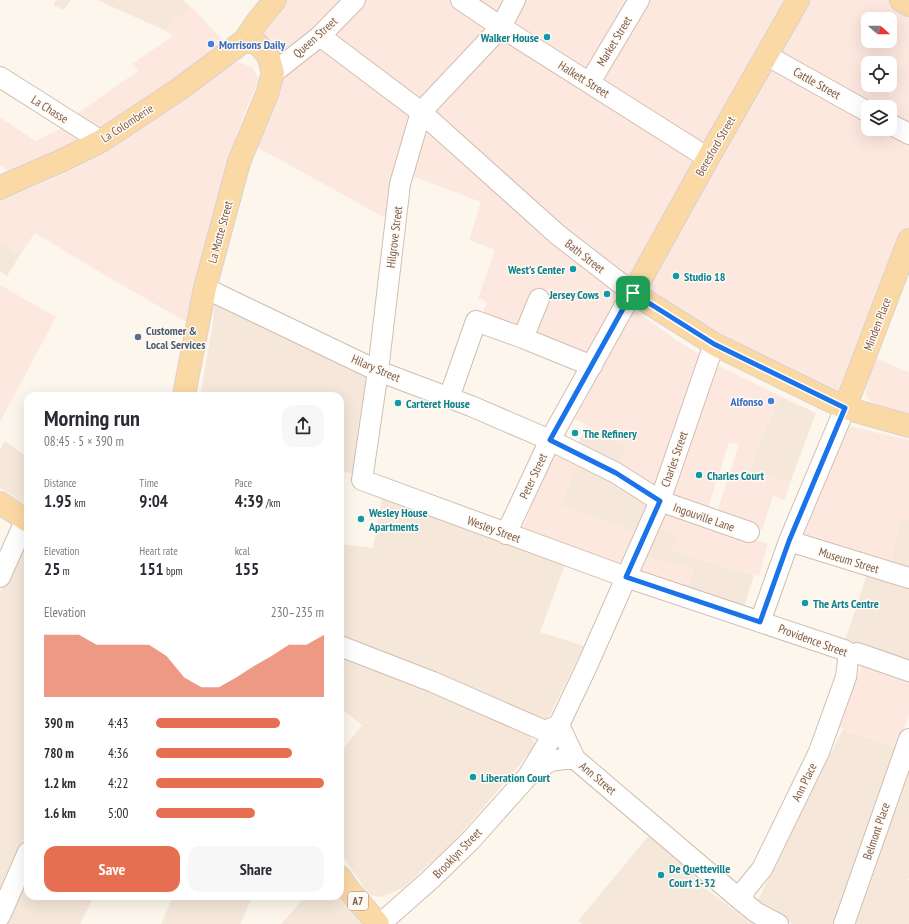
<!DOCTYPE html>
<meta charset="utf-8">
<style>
body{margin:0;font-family:"PT Sans Narrow",sans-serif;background:#f7f7f7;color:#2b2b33;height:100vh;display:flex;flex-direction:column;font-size:15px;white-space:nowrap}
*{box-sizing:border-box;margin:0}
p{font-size:13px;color:#7c7c81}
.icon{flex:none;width:22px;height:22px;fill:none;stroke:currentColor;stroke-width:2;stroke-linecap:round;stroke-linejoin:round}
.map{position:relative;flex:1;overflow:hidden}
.panel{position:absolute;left:24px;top:392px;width:320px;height:508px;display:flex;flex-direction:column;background:#fff;border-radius:12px;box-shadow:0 4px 16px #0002}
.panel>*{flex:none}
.needle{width:26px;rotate:110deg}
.fabs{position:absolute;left:861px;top:12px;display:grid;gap:8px}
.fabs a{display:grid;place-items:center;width:36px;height:36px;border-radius:8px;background:#fff;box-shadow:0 4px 16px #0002;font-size:20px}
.pin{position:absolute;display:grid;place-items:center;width:34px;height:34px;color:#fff;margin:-17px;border-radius:8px;box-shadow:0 2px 6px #0006}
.round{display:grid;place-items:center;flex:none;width:42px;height:42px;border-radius:12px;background:#f7f7f7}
.headline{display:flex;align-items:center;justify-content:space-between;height:68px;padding:0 20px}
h1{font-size:22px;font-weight:800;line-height:30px}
.figures{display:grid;grid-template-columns:repeat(3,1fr);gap:6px;height:68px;padding:4px 20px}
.figures div{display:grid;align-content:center}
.figures b{font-size:17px;font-weight:800}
.figures small{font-size:11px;font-weight:400}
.figures p{font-size:11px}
.chart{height:112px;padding:8px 20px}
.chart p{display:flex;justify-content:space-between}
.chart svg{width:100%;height:72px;margin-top:4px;fill:#e76f51;opacity:.7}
.cta{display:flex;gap:8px;margin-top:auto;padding:8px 20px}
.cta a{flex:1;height:46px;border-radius:12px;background:#e76f51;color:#fff;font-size:16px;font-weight:800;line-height:46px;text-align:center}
.cta a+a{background:#f7f7f7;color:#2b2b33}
ul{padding:0 20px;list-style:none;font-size:13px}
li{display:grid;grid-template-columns:64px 48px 1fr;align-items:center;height:30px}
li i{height:10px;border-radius:5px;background:#e76f51}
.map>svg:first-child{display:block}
.residential{fill:#f5e8da}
.commercial{fill:#fde8e0;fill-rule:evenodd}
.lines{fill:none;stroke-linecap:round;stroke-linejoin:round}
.minor-casing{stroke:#d1beb0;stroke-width:22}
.major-casing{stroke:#dad1cd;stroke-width:24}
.minor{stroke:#fff;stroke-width:20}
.major{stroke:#fbd9a5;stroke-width:22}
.route-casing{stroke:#fff;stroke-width:8}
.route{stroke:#1a73e8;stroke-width:5}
.culture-dot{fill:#0f9aa8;stroke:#fffaf3;stroke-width:1.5}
.shop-dot{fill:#3f7fe0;stroke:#fffaf3;stroke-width:1.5}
.service-dot{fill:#5c6f8a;stroke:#fffaf3;stroke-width:1.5}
.labels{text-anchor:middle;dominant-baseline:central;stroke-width:3;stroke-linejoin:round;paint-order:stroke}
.shield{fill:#fffaf3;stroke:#a28b7f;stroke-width:1}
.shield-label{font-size:11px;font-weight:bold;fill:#7a5c4d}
.street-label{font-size:12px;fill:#7a5c4d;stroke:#fffaf3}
.culture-label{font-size:12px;font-weight:bold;fill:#0d838f;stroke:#fffaf3;text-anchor:start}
.shop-label{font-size:12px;font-weight:bold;fill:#366cbe;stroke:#fffaf3;text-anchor:start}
.service-label{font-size:12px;font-weight:bold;fill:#4e5e75;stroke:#fffaf3;text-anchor:start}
</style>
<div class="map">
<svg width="909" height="924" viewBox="0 0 909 924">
<rect width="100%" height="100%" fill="#fdf6ec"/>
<path class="residential" d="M56 0H71L64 10 53 5Z
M97 0H183L192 8 164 30Z
M0 242 20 255 7 276 0 271Z
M224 302 371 377 355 474 340 471V396H200L213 322 214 304Z
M780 396 816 413 790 483 750 470 756 450Z
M587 426 627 446 618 467 576 447Z
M5 441 28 458V501L26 504 0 488V450Z
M578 463 608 475 649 506 636 533 560 505Z
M382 496 566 562 540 632 584 646 548 718 539 722 340 636V544L373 548Z
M900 519 909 520V573L890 567Z
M656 529 678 535 672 551 754 575 744 607 687 589 693 570 645 556Z
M28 539V830L0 892V592L22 544Z
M867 574 909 587V663L845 641Z
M343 656 527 732 536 745 472 821 447 848 403 888 382 897 369 895 340 852V753L362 725 340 708V663Z
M843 729 898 748 836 924H793L755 906Z
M909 764V878L908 880 909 881V924H853Z
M650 834 708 890 752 924H582L578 921Z
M28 879V896H94L80 924H7Z
M173 896H253L240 924H161Z
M306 896H340L364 924H281Z"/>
<path class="commercial" d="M283 0H909V238L843 403 643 293 595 371 481 317 487 302 478 298 495 250 469 240 481 202 412 176 387 219 255 146 282 79V48L263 32ZM868 19H890V41H868ZM868 63H890V85H868ZM868 107H890V129H868Z
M192 8 225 42 102 132 74 116 138 71 132 64 173 36 164 30Z
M238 62 252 67 259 78 238 130 211 223 188 323 98 271 35 233 20 255 0 242V200L5 197 55 178 81 165 141 126 198 87Z
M0 117 35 141 68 125 83 146 16 176 0 165Z
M0 285 56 317 0 422Z
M634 309 676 340 703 356 655 487 618 467 627 446 575 419Z
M875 358 909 372V416L880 408 867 398 866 390Z
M715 364 780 396 756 450 750 470 790 483 785 500 773 496 762 530 716 515 739 444 729 443 707 511 671 499Z
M844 425 909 440V520L900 519 890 567 802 536Z
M556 453 578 463 560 505 636 533 621 567 522 531 535 496Z
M663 511 684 519 768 544 759 576 672 551 678 535 656 529Z
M645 556 693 569 687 589 638 572Z
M862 664 909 677V714L898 748 839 727Z"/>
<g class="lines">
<g class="minor-casing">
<path id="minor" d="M461 0 501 27 708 158
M515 0 501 27 421 112 400 184 378 371 362 480 626 577 844 650 851 655
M320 36 421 112 558 235 633 293 624 307 550 440 506 534
M766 55 868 112
M273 73 320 36 355 0
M0 77 101 141
M590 82 639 0
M890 124 909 134
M205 288 378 371 471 406 550 440 616 473 660 501 749 532
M539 299 523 338 592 366
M449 398 476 321 523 338
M789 541 909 578
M0 577 26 519
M760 622 789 541 845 408
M340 646 433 682 545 731 559 725
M851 655 857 653 909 671
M559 725 575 759 743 902 757 913 778 924
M531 774 550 761 564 759H575
M743 902 744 891 762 869 819 752 846 677 848 660 851 655
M0 916 28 852
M380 924 431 879 471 840 528 776 559 725 587 666 660 501 714 344
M844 924 909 739"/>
</g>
<g class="major-casing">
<path id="major" d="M798 0 708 158 633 293 714 344 845 408 909 426
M901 0 909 5
M0 188 10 183 61 161 101 141 178 90 244 41 257 22 275 0
M184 396 187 379 205 288 239 162 267 94 273 73 268 55 257 43 244 41
M845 408 909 240
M0 503 28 521
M340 877 349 890 378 924"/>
</g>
<use href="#minor" class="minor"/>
<use href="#major" class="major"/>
</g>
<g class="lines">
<g class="route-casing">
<path id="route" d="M633 293 714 344 845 408 789 541 760 622 626 577 660 501 616 473 550 440 624 307Z"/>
</g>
<use href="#route" class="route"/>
</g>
<g class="culture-dot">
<circle cx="547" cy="37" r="4"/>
<circle cx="573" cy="269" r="4"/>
<circle cx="676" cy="276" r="4"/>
<circle cx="607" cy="294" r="4"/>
<circle cx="398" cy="403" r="4"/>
<circle cx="575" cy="433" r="4"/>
<circle cx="699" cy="475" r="4"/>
<circle cx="361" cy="519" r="4"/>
<circle cx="805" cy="603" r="4"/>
<circle cx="473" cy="777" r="4"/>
<circle cx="661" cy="875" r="4"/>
</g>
<g class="shop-dot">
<circle cx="211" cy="44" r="4"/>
<circle cx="771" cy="401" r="4"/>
</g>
<circle class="service-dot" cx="138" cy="337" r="4"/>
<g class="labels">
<rect class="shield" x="348" y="892" width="20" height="18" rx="3"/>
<g class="shield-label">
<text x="358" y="901">A7</text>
</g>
<g class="street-label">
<text transform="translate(315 37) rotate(-42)">Queen Street</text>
<text transform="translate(614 41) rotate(-59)">Market Street</text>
<text transform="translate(584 79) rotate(32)">Halkett Street</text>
<text transform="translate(817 83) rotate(29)">Cattle Street</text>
<text transform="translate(50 109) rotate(32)">La Chasse</text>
<text transform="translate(127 123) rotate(-33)">La Colomberie</text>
<text transform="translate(715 146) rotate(-60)">Beresford Street</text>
<text transform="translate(220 232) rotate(-75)">La Motte Street</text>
<text transform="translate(394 237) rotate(-83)">Hilgrove Street</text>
<text transform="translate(585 256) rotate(38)">Bath Street</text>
<text transform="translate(877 324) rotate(-69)">Minden Place</text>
<text transform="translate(376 368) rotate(23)">Hilary Street</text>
<text transform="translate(674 459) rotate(-71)">Charles Street</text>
<text transform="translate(533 476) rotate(-65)">Peter Street</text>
<text transform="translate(704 517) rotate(19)">Ingouville Lane</text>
<text transform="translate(494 529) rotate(20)">Wesley Street</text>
<text transform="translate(849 560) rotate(17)">Museum Street</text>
<text transform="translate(813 640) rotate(20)">Providence Street</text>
<text transform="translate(598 778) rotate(40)">Ann Street</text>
<text transform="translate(804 782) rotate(-64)">Ann Place</text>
<text transform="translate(876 831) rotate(-71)">Belmont Place</text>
<text transform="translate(457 853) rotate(-46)">Brooklyn Street</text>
</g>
<g class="culture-label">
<text x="539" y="37" text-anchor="end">Walker House</text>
<text x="565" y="269" text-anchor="end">West's Center</text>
<text x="684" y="276">Studio 18</text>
<text x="599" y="294" text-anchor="end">Jersey Cows</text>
<text x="406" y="403">Carteret House</text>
<text x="583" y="433">The Refinery</text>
<text x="707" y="475">Charles Court</text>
<text x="369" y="512">Wesley House<tspan x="369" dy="14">Apartments</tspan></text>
<text x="813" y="603">The Arts Centre</text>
<text x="481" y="777">Liberation Court</text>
<text x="669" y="868">De Quetteville<tspan x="669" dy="14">Court 1-32</tspan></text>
</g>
<g class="shop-label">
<text x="219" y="44">Morrisons Daily</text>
<text x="763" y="401" text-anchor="end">Alfonso</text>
</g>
<g class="service-label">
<text x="146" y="330">Customer &amp;<tspan x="146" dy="14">Local Services</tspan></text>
</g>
</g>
</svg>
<div class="fabs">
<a><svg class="needle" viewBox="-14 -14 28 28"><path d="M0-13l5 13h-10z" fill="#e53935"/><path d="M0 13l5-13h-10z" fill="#7c7c81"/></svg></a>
<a><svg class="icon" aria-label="locate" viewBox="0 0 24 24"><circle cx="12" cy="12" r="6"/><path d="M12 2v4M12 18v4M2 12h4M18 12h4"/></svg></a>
<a><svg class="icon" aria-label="layers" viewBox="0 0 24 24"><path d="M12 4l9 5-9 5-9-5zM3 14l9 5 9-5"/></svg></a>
</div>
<div class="pin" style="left:633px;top:293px;background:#1e9e55"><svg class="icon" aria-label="arrive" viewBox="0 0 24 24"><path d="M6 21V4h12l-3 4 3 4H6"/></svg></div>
<section class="panel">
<div class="headline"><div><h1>Morning run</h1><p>08:45 · 5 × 390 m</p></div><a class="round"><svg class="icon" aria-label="share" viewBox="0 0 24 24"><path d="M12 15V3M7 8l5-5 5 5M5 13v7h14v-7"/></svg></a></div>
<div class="figures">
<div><p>Distance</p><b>1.95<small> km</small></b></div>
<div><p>Time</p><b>9:04</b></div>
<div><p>Pace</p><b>4:39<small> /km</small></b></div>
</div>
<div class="figures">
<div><p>Elevation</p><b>25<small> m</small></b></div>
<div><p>Heart rate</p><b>151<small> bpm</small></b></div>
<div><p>kcal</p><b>155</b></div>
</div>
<div class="chart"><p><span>Elevation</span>230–235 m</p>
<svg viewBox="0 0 160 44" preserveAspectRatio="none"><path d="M0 44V6L10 6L20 6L30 12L40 12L50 12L60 12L70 19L80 32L90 38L100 38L110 32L120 25L130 19L140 12L150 12L160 6V44z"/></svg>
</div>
<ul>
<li><b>390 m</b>4:43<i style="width:74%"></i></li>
<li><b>780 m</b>4:36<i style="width:81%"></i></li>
<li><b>1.2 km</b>4:22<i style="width:100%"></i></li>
<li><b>1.6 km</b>5:00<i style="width:59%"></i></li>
</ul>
<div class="cta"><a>Save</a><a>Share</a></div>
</section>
</div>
